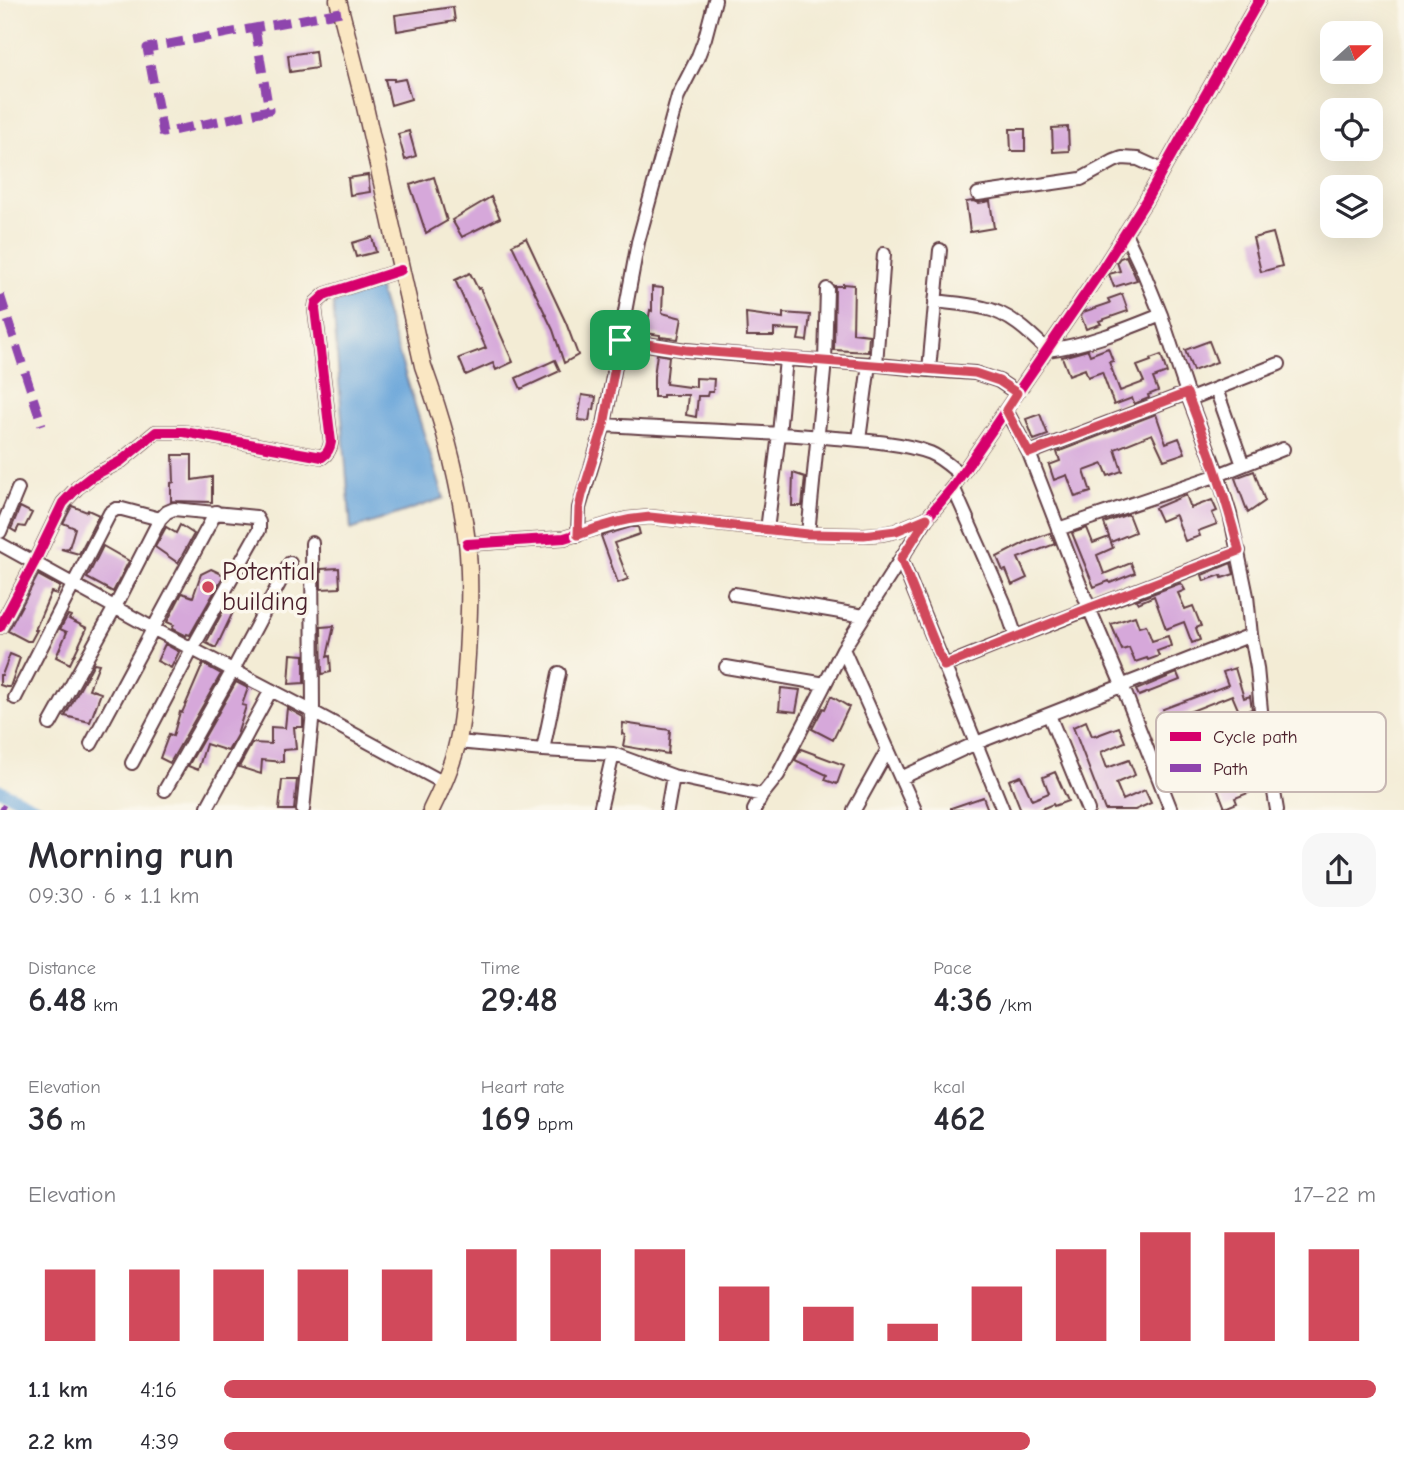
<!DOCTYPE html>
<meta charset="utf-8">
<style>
body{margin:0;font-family:"Comic Neue",sans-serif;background:#f7f7f7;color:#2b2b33;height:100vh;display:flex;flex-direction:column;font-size:26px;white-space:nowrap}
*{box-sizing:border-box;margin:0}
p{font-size:23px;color:#7c7c81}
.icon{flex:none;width:38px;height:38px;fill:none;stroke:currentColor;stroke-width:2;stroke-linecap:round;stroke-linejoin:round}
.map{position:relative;height:810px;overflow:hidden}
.side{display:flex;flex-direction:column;background:#fff;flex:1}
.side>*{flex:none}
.needle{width:46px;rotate:69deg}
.controls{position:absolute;left:1320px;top:21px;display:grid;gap:14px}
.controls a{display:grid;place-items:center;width:63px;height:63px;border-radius:14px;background:#fff;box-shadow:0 7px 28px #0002;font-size:35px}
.pin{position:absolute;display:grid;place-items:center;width:60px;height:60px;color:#fff;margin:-30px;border-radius:14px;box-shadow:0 4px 10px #0006}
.round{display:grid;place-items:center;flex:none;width:74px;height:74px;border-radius:21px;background:#f7f7f7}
.overview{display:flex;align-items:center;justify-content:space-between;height:119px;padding:0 28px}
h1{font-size:38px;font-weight:800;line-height:52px}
.stats{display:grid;grid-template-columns:repeat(3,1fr);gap:10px;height:119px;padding:7px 28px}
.stats div{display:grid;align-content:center}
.stats b{font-size:35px;font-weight:800}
.stats small{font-size:19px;font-weight:400}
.stats p{font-size:19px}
.chart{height:196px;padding:14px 28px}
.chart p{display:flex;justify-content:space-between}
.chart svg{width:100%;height:126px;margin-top:7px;stroke:#d1495b;stroke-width:6}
ul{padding:0 28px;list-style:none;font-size:23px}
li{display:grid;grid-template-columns:112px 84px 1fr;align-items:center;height:52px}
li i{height:18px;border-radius:9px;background:#d1495b}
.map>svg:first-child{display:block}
.water{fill:#67a4d9;stroke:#586282;stroke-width:2}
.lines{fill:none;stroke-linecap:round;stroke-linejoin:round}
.canal{stroke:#67a4d9;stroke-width:12}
.building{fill:#d6a8da}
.minor-casing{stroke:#633e44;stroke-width:16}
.secondary-casing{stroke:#633e44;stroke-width:19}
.minor{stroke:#fff;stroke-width:12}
.secondary{stroke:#fae7c3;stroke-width:16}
.quiet{stroke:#8e44ad;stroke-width:9;stroke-dasharray:18 9;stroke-linecap:butt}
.cycleway-casing{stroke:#fbf7ec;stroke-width:15}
.cycleway{stroke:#d6006c;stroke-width:10}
.route-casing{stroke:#fff;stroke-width:14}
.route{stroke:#d1495b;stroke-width:9}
.poi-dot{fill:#d1495b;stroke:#fbf7ec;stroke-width:2.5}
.labels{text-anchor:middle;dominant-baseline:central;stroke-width:7;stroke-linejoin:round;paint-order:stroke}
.poi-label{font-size:26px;fill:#4a1f2b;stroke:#fbf7ec;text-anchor:start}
.key{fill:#fbf7ec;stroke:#c6b6b2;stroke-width:2}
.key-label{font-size:19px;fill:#4a1f2b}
</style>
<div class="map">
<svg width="1404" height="810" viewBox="0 0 1404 810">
<rect width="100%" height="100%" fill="#fbf7ec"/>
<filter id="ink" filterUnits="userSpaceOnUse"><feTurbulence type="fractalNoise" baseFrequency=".0143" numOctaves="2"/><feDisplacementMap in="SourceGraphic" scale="14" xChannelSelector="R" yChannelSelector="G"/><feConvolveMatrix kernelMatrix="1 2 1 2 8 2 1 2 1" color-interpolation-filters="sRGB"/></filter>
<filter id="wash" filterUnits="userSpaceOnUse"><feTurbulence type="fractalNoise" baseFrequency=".00686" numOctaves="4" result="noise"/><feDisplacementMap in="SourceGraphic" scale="28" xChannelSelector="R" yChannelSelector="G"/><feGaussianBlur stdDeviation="1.57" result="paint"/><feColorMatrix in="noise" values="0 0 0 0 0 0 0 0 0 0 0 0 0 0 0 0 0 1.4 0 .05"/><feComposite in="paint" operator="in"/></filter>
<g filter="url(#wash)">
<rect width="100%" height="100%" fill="#f3ecd5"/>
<path class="water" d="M378 287 444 498 351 530 333 304Z"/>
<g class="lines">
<path class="canal" d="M0 790 40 810"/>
</g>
<g id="blocks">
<path class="building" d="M453 7 455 21 397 31 395 15Z
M315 51 317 68 290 72 288 55Z
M385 79H394V81L405 79 411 99 391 105Z
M1068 127 1069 151 1053 152 1052 128Z
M1010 129H1025V151H1011Z
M409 131 416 156 405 160 398 134Z
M368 175 370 192 350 195 348 178Z
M434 177 447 221 426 233 410 185Z
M491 197 500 218 462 237 452 220Z
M973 201 979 203 990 201 994 228 970 232 966 202Z
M1273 233 1282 266 1261 272 1253 238Z
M372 237 376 252 356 257 352 243Z
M526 238 566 323 578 355 564 363 553 330 512 245Z
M1126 256 1137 280 1114 287 1109 274 1120 271 1117 262 1120 258Z
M470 273 478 289 480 288 513 362 496 370 493 363 466 375 459 358 486 348 455 280Z
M843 284 854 285 853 333 869 335 868 352 834 350 835 286H843Z
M652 287 663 288 662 313 682 318 678 339 660 337V335L646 333 650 310 652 311Z
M1122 294 1128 311 1099 321 1101 324 1086 329 1081 316 1083 312 1110 303 1108 299Z
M746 313 783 318V313L810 315 807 341 798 340 800 330 774 329V336H747Z
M1209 341 1217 362 1193 371 1185 350Z
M1108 348 1113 361 1109 362 1120 391 1144 382 1137 366 1151 361 1150 359 1161 355 1167 373 1153 378 1158 391 1148 395 1149 398 1134 404 1132 398 1114 405 1102 372 1088 377 1085 369 1069 375 1062 357 1088 350 1090 355Z
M657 354 669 356 666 384 689 387V386L696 387V378L714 379 713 392H708L707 396H698L696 417 686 415 688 395H663V397H654V376Z
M555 360 560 371 521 389 516 378Z
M582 395 596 397 594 410 591 409 589 421 578 420Z
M1040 414 1048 435 1034 440 1026 419Z
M1156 414 1166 443 1179 438 1185 453 1164 460 1152 434 1115 449 1122 471 1108 476 1103 464 1084 471 1091 492 1075 497 1067 475 1054 480 1049 465 1060 461 1057 452Z
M173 455H192V480L212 477V502L171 501V483L174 482Z
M1254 471 1265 501 1248 513 1235 478Z
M793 473 805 477 802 506H792Z
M1186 495 1191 508 1212 500 1217 511 1212 513 1217 524 1198 531 1200 536 1185 541 1176 516 1175 515 1161 521 1155 508Z
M72 506 87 512 88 510 99 515 79 554 61 549 69 548 75 528 63 523Z
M20 507 32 513 25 527 19 526 16 532 11 529Z
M1128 514 1135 532 1111 542 1104 523Z
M180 525 194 534 178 563 155 547 166 527 176 533Z
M631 527H638L640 534 614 543 628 579 618 583 601 536Z
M1087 528 1093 543 1109 537 1113 548 1097 555 1104 574 1131 563 1135 573 1110 583 1109 581 1094 587 1072 533Z
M1050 533 1055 544 1018 558 1027 578 1012 585 1006 570 1003 571 997 557 1028 541Z
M103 546 129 561 113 592 87 578Z
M1231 563 1234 574 1222 578 1221 575 1204 581 1202 575Z
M339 568 340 588 321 589V569Z
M211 569 224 575 190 635 187 634 186 636 172 629 174 625 167 622 182 593 193 597 201 574Z
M38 575 60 587 57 594 51 592 35 630H37L31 641H27L8 631Z
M1181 583 1185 590 1178 593 1185 609 1193 606 1201 626 1196 628 1200 640 1192 643 1184 622 1166 629 1154 596 1138 603 1136 600Z
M224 609 233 612 216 648 206 643Z
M68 615 71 616 69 619 87 628 70 664 56 657 67 632 60 629Z
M1135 616 1139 627 1146 625 1152 641 1168 636 1171 646 1157 651 1159 656 1148 660 1147 658 1135 662 1129 648 1122 650 1111 624Z
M334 626 327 657 330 656 331 672 322 674 321 627Z
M165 644 179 652 171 668 157 661Z
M10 654 20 658 10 687H6L0 685V675H2Z
M291 654 304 655V683L289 684Z
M94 663 99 664 89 689 101 693 90 722 65 716Z
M203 664 221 674 170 763 160 758 169 734 173 736 180 712 182 713Z
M1235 668 1244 698 1250 696 1252 709 1240 714 1232 695 1181 715 1186 727 1172 732 1163 709 1228 685 1223 672Z
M1177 673 1180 680 1139 696 1136 690Z
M236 682 248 688 242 705 246 706 237 735 228 751 206 744 198 770 188 766Z
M781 688 800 690 796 712 779 710Z
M831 696 849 707 833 740 812 729 823 708 825 709Z
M287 708 303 717V727H294L296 749 283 750V762L262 760 261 774 239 767 252 743 271 744V727L285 728Z
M1086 721 1092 736 1095 735V736L1119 727 1125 742 1101 752 1107 768 1129 760 1135 775 1116 783 1123 800 1145 790 1151 803 1135 810H1105L1073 727Z
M623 723 670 730 668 754 623 746 625 735 622 734Z
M801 749 844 765 837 784 825 780 827 775 795 760Z
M1260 761 1263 782 1260 784 1261 788 1235 798 1237 803 1225 808 1213 777 1196 784 1192 773 1216 766 1219 774 1251 762 1252 764Z
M1055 772 1068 801 1054 806 1053 804 1039 810H1021L1009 780 1021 776 1032 800 1049 793 1043 777Z
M282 780H297L294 810H279Z
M983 797 988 810H951V808Z"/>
</g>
</g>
<g filter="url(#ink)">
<use href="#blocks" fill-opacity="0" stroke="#633e44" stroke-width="2"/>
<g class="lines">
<g class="minor-casing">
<path id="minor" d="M978 194 1081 179 1114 161 1122 158 1138 159 1162 170
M1125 233 1143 271 1161 315 1187 393 1218 475 1230 514 1247 596 1251 635 1257 668 1262 721 1277 810
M935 301C951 303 968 304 984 308 1009 313 1029 332 1047 350 1087 345 1124 330 1161 315
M620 340 686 350 786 359 869 364 929 370 975 373 999 381 1017 393
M876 365 884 254
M929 370 940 250
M1216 389 1243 465
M1190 399 1279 364
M1006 410 1029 453 1089 608 1122 685 1171 810
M604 425C681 430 758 431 835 438 863 440 904 443 930 453 942 458 951 467 961 475
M859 440 869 364
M1029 453 1187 393
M953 487 1004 602 1016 637 1239 551
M1058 529 1218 475 1283 449
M767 530 779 434 786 359
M0 532 18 489
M808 534 825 361 827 289
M578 535 579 508 604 425 638 242 678 96 697 59 705 38 715 0
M0 544 154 629 313 712 444 783
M467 544 564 538 627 519 650 517 808 534 864 535 882 534 896 531 927 518 953 487 1103 268 1145 202 1259 0
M901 559 1003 810
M734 594 864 616
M0 627 34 563 63 503 77 488 91 477 121 461 156 432H184L322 457C328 453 330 449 331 442L315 309 316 303 326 294 401 270
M843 649 915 810
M944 666 1016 637
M726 667 825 684
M15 698 110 513 116 509H122L160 519
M1049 715 1088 810
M50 724 115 607 160 519 167 512 174 509 256 517 259 522V530L192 649 132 763
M458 742 543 750 613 754 673 776 762 795
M91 744 216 512
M543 750 559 673
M1154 766 1262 721
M901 778 976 743 1251 635
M165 790 233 670 290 563
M208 806 271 690
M303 810 313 712 312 543
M600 810 613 754
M667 810 673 776
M754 810 762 795 778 775 843 649 927 518
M854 810 888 749"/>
</g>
<g class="secondary-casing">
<path id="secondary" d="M338 0 363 98 423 366C443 421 460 484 467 542 471 580 469 618 467 655 465 683 464 712 458 740 453 764 442 788 431 810"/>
</g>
<use href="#minor" class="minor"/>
<use href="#secondary" class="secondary"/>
<path class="quiet" d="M255 28 269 110 163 133 147 48 341 12
M0 295 42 425
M0 808 4 810"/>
<g class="cycleway-casing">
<path id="cycleway" d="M467 544 564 538 627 519 650 517 808 534 864 535 882 534 896 531 927 518 953 487 1103 268 1145 202 1259 0
M0 627 34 563 63 503 77 488 91 477 121 461 156 432H184L322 457C328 453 330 449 331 442L315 309 316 303 326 294 401 270"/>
</g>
<use href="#cycleway" class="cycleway"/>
</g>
</g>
<g class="lines" filter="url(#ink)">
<g class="route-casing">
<path id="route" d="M620 340 686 350 975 373 999 381 1017 393 1006 410 1029 453 1187 393C1207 445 1226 496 1239 551L1089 608 944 666 901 559 927 518 896 531 864 535 808 534 650 517C624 519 602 525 578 535L579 508 582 495 604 425Z"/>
</g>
<use href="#route" class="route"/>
</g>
<circle class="poi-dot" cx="208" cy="587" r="7"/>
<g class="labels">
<g class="poi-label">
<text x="222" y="572">Potential<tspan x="222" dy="30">building</tspan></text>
</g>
</g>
<rect x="1156" y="712" width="230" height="80" rx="10" class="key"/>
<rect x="1170" y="732" width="31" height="9" fill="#d6006c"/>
<rect x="1170" y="764" width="31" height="8" fill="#8e44ad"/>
<g class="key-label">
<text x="1213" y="743">Cycle path</text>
<text x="1213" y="775">Path</text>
</g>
</svg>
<div class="controls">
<a><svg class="needle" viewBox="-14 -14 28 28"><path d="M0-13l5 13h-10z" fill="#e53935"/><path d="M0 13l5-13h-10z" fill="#7c7c81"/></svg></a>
<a><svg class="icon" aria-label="locate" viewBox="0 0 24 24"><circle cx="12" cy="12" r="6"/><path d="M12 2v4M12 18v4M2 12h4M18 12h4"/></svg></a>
<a><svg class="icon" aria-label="layers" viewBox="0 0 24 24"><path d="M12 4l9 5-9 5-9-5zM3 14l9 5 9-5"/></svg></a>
</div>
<div class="pin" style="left:620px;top:340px;background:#1e9e55"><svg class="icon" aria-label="arrive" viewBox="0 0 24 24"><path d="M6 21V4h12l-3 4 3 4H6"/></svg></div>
</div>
<section class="side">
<div class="overview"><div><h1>Morning run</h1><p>09:30 · 6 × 1.1 km</p></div><a class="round"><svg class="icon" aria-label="share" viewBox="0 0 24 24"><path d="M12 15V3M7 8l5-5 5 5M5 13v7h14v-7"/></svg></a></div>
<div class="stats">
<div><p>Distance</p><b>6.48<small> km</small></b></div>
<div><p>Time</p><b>29:48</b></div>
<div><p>Pace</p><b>4:36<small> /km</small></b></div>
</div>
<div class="stats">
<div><p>Elevation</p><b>36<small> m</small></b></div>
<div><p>Heart rate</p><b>169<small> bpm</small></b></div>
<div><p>kcal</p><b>462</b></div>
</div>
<div class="chart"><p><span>Elevation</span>17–22 m</p>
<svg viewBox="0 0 160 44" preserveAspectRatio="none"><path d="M5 44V19M15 44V19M25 44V19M35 44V19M45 44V19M55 44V12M65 44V12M75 44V12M85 44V25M95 44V32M105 44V38M115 44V25M125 44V12M135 44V6M145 44V6M155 44V12"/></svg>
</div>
<ul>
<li><b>1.1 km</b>4:16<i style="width:100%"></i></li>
<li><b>2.2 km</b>4:39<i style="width:70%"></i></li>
</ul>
</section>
